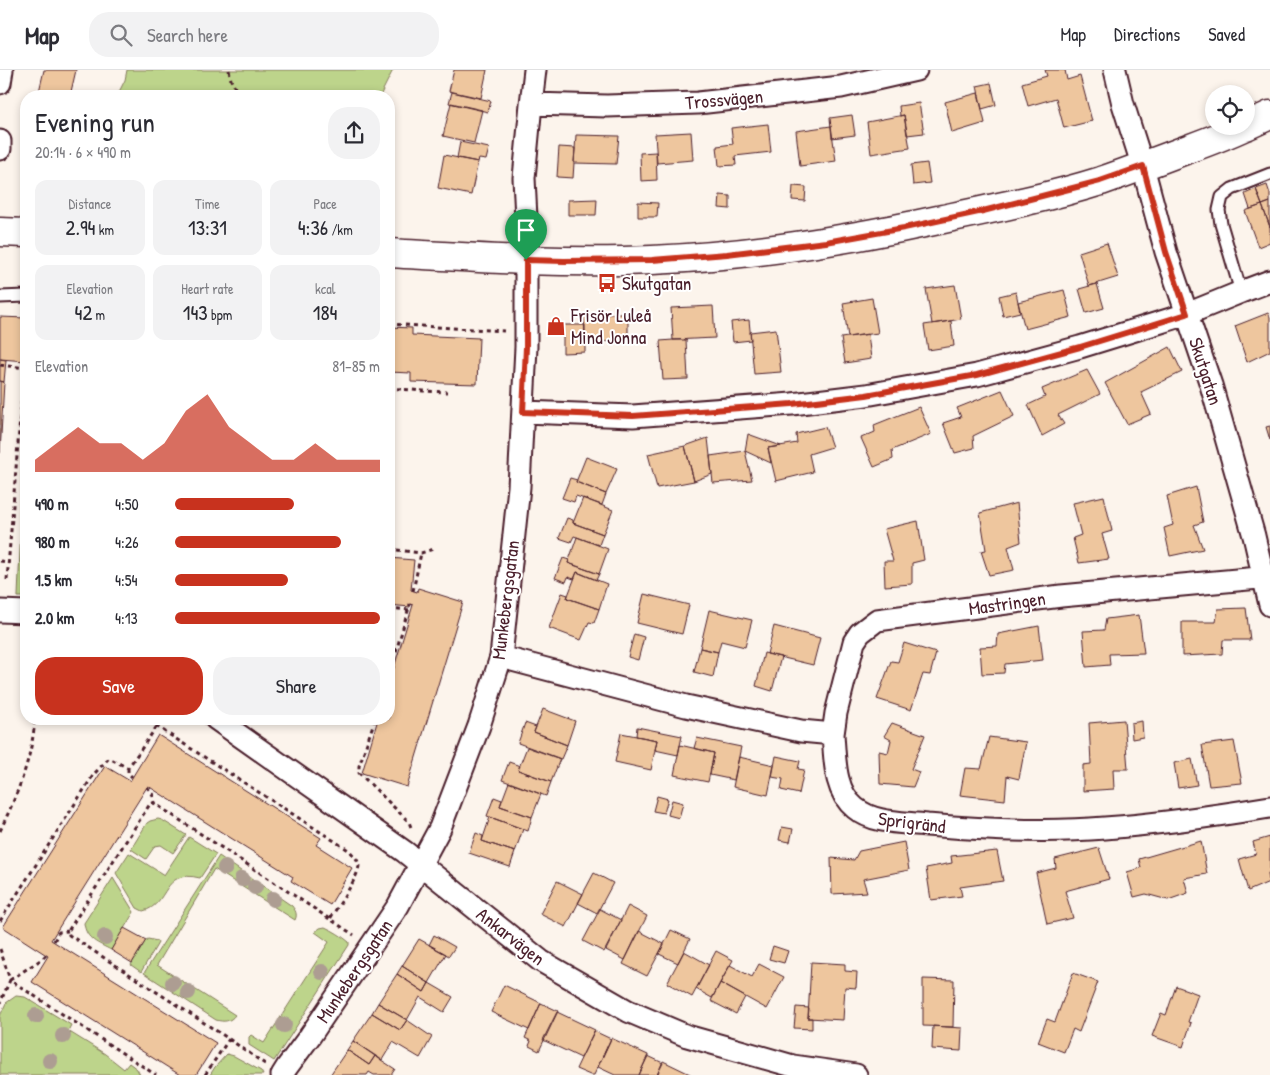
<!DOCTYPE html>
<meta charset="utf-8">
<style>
body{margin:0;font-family:"Patrick Hand",sans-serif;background:#f2f2f3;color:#2b2b33;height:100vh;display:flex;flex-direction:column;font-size:19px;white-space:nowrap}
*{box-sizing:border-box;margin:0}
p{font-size:16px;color:#7c7c81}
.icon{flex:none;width:28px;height:28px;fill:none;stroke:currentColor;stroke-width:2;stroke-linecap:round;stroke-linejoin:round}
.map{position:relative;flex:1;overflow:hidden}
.drawer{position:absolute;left:20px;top:20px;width:375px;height:635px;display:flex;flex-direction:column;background:#fff;border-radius:20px;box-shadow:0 2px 8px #0003}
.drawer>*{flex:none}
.fabs{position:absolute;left:1205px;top:15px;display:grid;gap:10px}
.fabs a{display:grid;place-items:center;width:50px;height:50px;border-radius:50%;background:#fff;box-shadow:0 2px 8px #0003;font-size:25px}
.pin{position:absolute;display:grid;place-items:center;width:42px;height:42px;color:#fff;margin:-51px -21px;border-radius:50% 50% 50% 0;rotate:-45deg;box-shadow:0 0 5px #0007}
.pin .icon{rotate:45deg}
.round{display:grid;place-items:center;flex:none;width:52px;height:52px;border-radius:20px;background:#f2f2f3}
.headline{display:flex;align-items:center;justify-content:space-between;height:85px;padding:0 15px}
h1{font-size:28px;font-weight:600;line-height:38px}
.figures{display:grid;grid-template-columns:repeat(3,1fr);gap:8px;height:85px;padding:5px 15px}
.figures div{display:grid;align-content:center;border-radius:12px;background:#f2f2f3;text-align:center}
.figures b{font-size:21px;font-weight:600}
.figures small{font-size:14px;font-weight:400}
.figures p{font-size:14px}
.chart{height:140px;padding:10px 15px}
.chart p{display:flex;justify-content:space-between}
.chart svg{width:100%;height:90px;margin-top:5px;fill:#c8321e;opacity:.7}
.button{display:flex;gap:10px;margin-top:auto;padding:10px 15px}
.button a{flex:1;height:58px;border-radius:20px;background:#c8321e;color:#fff;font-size:20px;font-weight:600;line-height:58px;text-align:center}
.button a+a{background:#f2f2f3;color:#2b2b33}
ul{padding:0 15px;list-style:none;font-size:16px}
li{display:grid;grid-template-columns:80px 60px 1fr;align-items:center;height:38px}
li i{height:12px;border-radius:6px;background:#c8321e}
header{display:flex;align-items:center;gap:30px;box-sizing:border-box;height:70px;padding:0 25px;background:#fff;border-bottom:1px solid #e1e1e2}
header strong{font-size:24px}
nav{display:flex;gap:28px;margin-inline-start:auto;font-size:18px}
.search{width:350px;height:45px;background:#f2f2f3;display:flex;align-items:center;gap:12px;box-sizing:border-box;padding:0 18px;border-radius:20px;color:#7c7c81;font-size:19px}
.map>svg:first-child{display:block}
.green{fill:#bdd48b;stroke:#847a5b}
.building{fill:#eec69e;stroke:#4a1f2b}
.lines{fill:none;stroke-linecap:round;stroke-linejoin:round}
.lane-casing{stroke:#4a1f2b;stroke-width:15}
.street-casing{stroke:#4a1f2b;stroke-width:25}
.secondary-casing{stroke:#4a1f2b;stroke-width:31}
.path{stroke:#4a1f2b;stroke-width:3;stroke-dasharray:4 4;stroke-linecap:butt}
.lane{stroke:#fff;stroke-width:11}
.street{stroke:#fff;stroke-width:21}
.secondary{stroke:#fff;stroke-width:28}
.tree{fill:#ad9d92}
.route-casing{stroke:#fff;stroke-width:10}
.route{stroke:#c8321e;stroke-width:6}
.labels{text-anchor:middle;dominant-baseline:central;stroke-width:4;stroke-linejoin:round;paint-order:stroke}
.street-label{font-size:19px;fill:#4a1f2b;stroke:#fff}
.poi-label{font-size:19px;fill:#4a1f2b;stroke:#fff;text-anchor:start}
</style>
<header>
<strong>Map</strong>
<div class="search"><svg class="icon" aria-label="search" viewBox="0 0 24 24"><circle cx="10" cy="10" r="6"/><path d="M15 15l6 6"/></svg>Search here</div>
<nav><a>Map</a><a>Directions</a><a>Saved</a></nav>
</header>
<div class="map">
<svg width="1270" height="1005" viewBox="0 0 1270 1005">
<rect width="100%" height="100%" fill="#fcf4ec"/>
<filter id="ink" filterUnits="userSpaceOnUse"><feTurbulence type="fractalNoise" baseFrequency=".02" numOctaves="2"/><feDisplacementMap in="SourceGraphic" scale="10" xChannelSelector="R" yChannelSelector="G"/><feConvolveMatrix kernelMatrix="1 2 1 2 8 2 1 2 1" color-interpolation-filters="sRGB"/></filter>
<g filter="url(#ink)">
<path class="green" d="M127 0H393L380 26H117L125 10Z
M26 342V527H18V526Z
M158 749 162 750 186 765 173 783 161 775 155 776 146 789 131 779 147 753 150 751Z
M189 767 216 784 200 808C161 798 170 835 143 841L137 838 116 803 129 783 164 805Z
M219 786 292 836C295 840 298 844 295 850L214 799 157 895 235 945C230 952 224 952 216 950L144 903Z
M113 808 134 842 111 880C98 873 86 870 84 853Z
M325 857C334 861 342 866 349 872V875L274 991 249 975V967L251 965 264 973 329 872 315 862 320 858Z
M148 869 157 871 158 873 141 902 131 895 146 870Z
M16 926 25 927 71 955 68 961 105 984 124 999 129 993 137 999 140 1005H0V946L6 933Z
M227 984 234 986 261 1001 263 1005H210L215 997Z"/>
<path class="building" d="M44 0H76L70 26H38Z
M454 0H487L481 28 449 21Z
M1045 0H1065L1067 10 1080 6 1092 51 1064 58 1056 28 1028 36 1022 13 1047 6Z
M991 13 996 35 982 39 977 16Z
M452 22 491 31 488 42 449 33Z
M978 23 985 53 952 63 945 32Z
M451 33 482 40 474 73 443 66Z
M919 33 924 63 907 65 904 45 900 46 899 36Z
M852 45 855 65 832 68 830 48Z
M904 45 910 78 871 84 867 52Z
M768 54 771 82 735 86 736 95 719 96 717 76 733 74 731 58Z
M831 56 836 91 800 96 796 61Z
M691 62 693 90 657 93 655 64Z
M576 65 619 66 616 94 574 93Z
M460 72 489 78 486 90 479 89 478 92 457 88Z
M559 77 575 78 573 108 557 107Z
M656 82 657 110 641 111 640 83Z
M444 85 478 92 471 125 438 118Z
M927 93 930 113 913 115 911 95Z
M1267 115 1270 124V132L1262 135 1256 119Z
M793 116 806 117 805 131 792 130Z
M1256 119 1262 135 1250 139 1245 124Z
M720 125 730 126V139L719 138Z
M597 129 596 145H568V130Z
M638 132 658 133 657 147H638Z
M1270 132V157L1262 135Z
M1262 135 1270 157V172L1258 177 1245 141Z
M1107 173 1118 207 1089 216 1079 182Z
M1097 214 1104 238 1086 243 1079 219Z
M955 215 961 249 932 254 926 219Z
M1064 220 1071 247 1025 259 1018 232Z
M1016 222 1020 242 1003 246 999 226Z
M872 228 878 263 848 267 843 233Z
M713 236 715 268 673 270 671 238Z
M1268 243 1270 247V281L1247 292 1235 256Z
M584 244H628V272L585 271Z
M0 247 26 248V291L0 289Z
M749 250 751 270 733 272 731 252Z
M951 251 954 276 928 280 924 255Z
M563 255H585V282L563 283Z
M389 257 412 258V265L479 268 477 314 411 312V303L389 302Z
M776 259 781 302 754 304 750 262Z
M868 264 871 289 845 293 841 268Z
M673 270H686L688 309 663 310 660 271Z
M1170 277 1182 302 1141 322 1151 344 1127 354 1105 313Z
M0 289 6 290 4 312 0 311Z
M1087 300 1100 324 1058 345 1064 354 1042 366 1028 335 1045 327 1042 319Z
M0 311 4 312 0 383Z
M1002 320 1014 346 973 366 974 378 955 383 943 353 961 347 957 338Z
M919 337 931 364 892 380 893 389 874 397 861 368 875 362 874 355Z
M1270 356V370L1266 357Z
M825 357 832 377 809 384 813 402 776 411 768 378 797 373 796 364Z
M748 364 781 376 768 378 771 393 745 381Z
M708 368 712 404 694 411 685 376Z
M685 376 694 411 657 418 648 384Z
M745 381 752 410 713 413 710 386Z
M586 387 617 399 606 424 576 412Z
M570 408 577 410 576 412 606 424 602 435 576 426 574 432 562 428Z
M1196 417 1203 452 1194 455 1203 479 1170 486 1164 458 1173 455 1167 426Z
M1104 426 1112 461 1102 464 1109 489 1079 493 1073 468 1081 465 1073 433Z
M583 428 613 440 603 464 573 453Z
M1017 433 1021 472 1008 477 1014 500 989 505 981 481 986 480 980 443Z
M567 448 573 450V453L603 464 599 475 574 466 571 472 559 468Z
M918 451 924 490 912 493V514L885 516 884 491H893L884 459Z
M577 467 608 479 599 504 568 493Z
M389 488 414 490 411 520 417 522 418 518 463 532 407 717 362 703 378 649H389V614L413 535 410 534V537L389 535Z
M563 488 569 490 568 493 599 504 596 510 577 502 574 509 568 507 566 512 555 508Z
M577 502 607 514 599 539 567 528Z
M562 523 568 525 567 528 599 539 594 553 589 552 581 570 549 558Z
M644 524 689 535 682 564 637 553Z
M1246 538 1250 570H1223L1222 584 1182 586V552H1216L1218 539Z
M709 540 752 550 745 577 721 571 718 582 700 578Z
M1139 545 1144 583 1109 584 1110 595 1086 597 1083 561 1104 560 1106 549Z
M774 556 820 568 813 595 767 584Z
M1039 556 1043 590 1005 594 1004 603 982 604 980 577 997 576 998 564Z
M634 564 644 567 638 590 628 587Z
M904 573 936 583 930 605 923 604 911 640 877 629 891 591 898 592Z
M700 578 718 582 713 607 694 602Z
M764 583 781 587 772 621 756 616Z
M543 639 575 651 567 675 534 662Z
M1124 650 1128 699H1113L1114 719 1083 721V695L1091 694 1089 653Z
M1142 651 1143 667 1132 669 1131 653Z
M525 653 536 657 534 662 567 675 561 689 518 673Z
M892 653 925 665 911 699 919 702 913 717 880 714 879 681 888 683 891 670 884 666Z
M637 657 682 666 678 685 655 680 657 670 636 666Z
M621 663 657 670 651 700 615 692Z
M158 665 321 768 316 775 352 798 330 835 291 811 293 807 148 716 147 717 51 870 216 973 196 1005H180L32 912 48 886 3 857 105 696 130 711Z
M989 667 1026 672 1019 709 1007 706 1005 730 960 725 965 698 981 699Z
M697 668 741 677 734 710 710 705 714 683 694 678Z
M1234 671 1242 713 1209 716 1202 675Z
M680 675 714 683 708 712 674 705Z
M527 677 560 689 551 712 518 700Z
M776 686 800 691 798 699 804 700 799 724 781 720 783 709 772 707Z
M739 687 774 695 768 725 733 717Z
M1192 689 1197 715 1178 718 1174 693Z
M509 692 520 696 518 700 551 712 546 726 502 710Z
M509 712 541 724 532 747 500 736Z
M657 726 668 729 664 743 653 741Z
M494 727 502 730 500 736 532 747 528 761 487 746Z
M672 730 683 733 679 748 668 745Z
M490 747 523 759 515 782 482 771Z
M782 757 793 759 790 772 779 770Z
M476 763 483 766 482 771 515 782 510 797 469 783Z
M1270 767V802L1268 803 1269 812 1248 821 1239 789 1256 784 1253 772Z
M1201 771 1207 804 1184 808 1188 823 1168 830 1146 824 1134 827 1127 802 1141 798 1139 789Z
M904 772 909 800 863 809 867 822 832 824 831 788 854 790 859 781Z
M1099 778 1109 809 1065 821 1073 848 1047 854 1036 803 1056 798 1055 789Z
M997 781 1003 811 960 817 962 826 931 830 926 798 952 793 951 786Z
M594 803 613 813 597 843 578 833Z
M557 811 583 824 566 857 540 844Z
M628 836 647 846 625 890 606 880Z
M600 839 621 850 604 882 583 871Z
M124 858 146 870 132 893 111 880Z
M671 860 690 869 678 893 659 884Z
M639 861 664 874 647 906 623 894Z
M434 865 455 877 449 886 429 875Z
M419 869 446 884 429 913 402 896Z
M773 876 788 881 784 893 769 889Z
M684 881 709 895 692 927 667 913Z
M716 881 733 890 712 928 696 919Z
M811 892 845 894V901L857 902 856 918 845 917 843 950 808 948Z
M759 894 784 907 767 939 720 913 730 895 752 907Z
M402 896 429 913 424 922 397 904Z
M1073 903 1098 912 1079 962 1073 959 1064 982 1038 972 1047 949 1055 952Z
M397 904 424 922 429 913 453 927 444 942 420 927 407 950 378 933Z
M923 909 954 910 953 957 923 956Z
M720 913 745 927 736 944 711 931Z
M504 915 541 933 529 960 491 942Z
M1176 916 1198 924 1188 952 1191 953 1183 977 1152 966 1161 943 1166 945Z
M378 933 407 950 400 960 372 943Z
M541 933 558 941 539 981 529 976 531 971 525 968Z
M796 937 809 938 808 948H812V959L794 958Z
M557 942 595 960 581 988 543 970Z
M372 943 400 960 407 950 432 967 420 988 393 972 382 990 353 971Z
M933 956 962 958 961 981 932 979Z
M594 961 611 969 594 1005H590L576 999Z
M611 968 648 985 639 1005H615L598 997Z
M353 971 375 986 369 995 347 980Z
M347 980 369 995 375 986 395 999 391 1005H374L369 1002 367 1005H330Z
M648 986 663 993 657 1005H639Z
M663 991 692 1005H657Z"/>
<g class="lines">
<g class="lane-casing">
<path id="lane" d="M1241 222 1221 154 1219 140 1222 127 1232 119 1270 104
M0 227 26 226"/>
</g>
<g class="street-casing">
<path id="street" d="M1115 0 1123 34 1143 97 1166 182 1211 315 1254 466 1270 535
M0 13 2 0
M531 34 607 36 698 33 841 17 916 0
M0 71V79
M523 342 633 346 792 334 866 325 977 305 1080 277 1187 244 1241 222 1270 211
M0 541 26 542
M501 587 686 636 801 661 833 664C835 689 834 721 855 738 874 754 904 752 927 755 986 760 1046 763 1105 758 1160 754 1215 746 1270 737
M216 649 405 782 541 891 628 941 687 966 793 996 856 1005
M833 664 836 643 854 572 860 563 877 550 1061 526 1270 507
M282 1005 287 997 310 966 398 836 440 758 479 656 501 587 519 417 526 277V148L524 108 531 34 535 0"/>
</g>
<g class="secondary-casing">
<path id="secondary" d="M1246 56 1270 45
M0 162 26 163
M389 183C476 188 564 194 652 190 750 186 847 170 943 149 996 138 1050 127 1101 111 1130 101 1159 90 1188 79 1207 72 1226 65 1245 56"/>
</g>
<path class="path" d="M229 0 231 10 239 26
M389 254 504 261
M0 295 26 298
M389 318 423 321 447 322
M389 479 421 483 433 479
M0 491 9 492
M7 510 24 299 26 298
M413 521 421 483
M389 538 409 540
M389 605 410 534
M375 649 359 696V703L409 752 412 760
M156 656 350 781C353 785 358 789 359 795 359 807 337 837 330 849
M128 698V703L132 707
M147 717 153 725 154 733
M0 761C17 725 32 689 35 649
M0 851 94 704 109 688 128 698 162 649
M54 871 59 862 68 861
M0 879 10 910 0 933
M46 885 42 889 10 910 156 1005
M265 994 229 969 69 865 68 861 150 734 154 733 354 865
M205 1005 229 969"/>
<use href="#lane" class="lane"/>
<use href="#street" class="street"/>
<use href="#secondary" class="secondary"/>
</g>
<g class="tree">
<circle cx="225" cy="798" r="8"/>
<circle cx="242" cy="809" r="8"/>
<circle cx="255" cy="817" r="8"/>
<circle cx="273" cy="829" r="8"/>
<circle cx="105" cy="867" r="8"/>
<circle cx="322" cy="902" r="8"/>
<circle cx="173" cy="913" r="8"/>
<circle cx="188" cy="922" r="8"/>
<circle cx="36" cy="946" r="8"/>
<circle cx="284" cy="955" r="8"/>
<circle cx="63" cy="966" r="8"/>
<circle cx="50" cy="991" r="8"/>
</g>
</g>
<g class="lines" filter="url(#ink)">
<g class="route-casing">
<path id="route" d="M1143 96 1166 182 1187 244 1080 277 977 305 866 325 792 334 633 346 523 342 526 277V190L564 191 652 190 727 184 826 172 904 158 983 141 1100 111Z"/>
</g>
<use href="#route" class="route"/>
</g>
<defs>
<g id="bus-bare" transform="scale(1.5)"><path d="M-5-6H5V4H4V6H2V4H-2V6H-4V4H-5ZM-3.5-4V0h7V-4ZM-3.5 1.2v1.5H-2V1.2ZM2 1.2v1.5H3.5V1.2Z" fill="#c8321e" stroke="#fff" stroke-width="2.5" paint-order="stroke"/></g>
<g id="shop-bare" transform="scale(1.5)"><path d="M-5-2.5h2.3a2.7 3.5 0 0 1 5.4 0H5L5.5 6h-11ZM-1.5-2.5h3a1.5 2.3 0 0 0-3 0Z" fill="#c8321e" stroke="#fff" stroke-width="2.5" paint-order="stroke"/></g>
</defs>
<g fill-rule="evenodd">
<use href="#bus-bare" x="607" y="213"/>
<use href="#shop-bare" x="556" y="256"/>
</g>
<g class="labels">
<g class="street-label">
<text transform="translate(724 29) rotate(-5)">Trossvägen</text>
<text transform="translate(1206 301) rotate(72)">Skutgatan</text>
<text transform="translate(505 530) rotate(-83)">Munkebergsgatan</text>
<text transform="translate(1007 533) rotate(-8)">Mastringen</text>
<text transform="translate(912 752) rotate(7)">Sprigränd</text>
<text transform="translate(511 866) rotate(38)">Ankarvägen</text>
<text transform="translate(354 901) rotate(-56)">Munkebergsgatan</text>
</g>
<g class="poi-label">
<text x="622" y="213">Skutgatan</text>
<text x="571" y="245">Frisör Luleå<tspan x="571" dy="22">Mind Jonna</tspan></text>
</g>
</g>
</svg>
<div class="fabs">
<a><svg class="icon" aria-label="locate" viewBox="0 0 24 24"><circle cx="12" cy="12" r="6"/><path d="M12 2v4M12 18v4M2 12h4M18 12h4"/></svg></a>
</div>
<div class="pin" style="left:526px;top:190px;background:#1e9e55"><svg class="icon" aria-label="arrive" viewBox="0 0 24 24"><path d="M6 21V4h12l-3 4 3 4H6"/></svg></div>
<section class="drawer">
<div class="headline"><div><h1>Evening run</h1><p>20:14 · 6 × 490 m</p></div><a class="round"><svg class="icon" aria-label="share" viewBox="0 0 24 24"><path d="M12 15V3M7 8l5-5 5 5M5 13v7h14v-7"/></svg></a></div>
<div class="figures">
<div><p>Distance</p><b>2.94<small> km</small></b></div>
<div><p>Time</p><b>13:31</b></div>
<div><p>Pace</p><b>4:36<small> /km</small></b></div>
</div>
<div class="figures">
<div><p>Elevation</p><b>42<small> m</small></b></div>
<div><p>Heart rate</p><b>143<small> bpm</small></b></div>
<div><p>kcal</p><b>184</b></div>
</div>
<div class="chart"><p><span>Elevation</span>81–85 m</p>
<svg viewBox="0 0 160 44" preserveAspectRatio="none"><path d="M0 44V38L10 30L20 22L30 30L40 30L50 38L60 30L70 14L80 6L90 22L100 30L110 38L120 38L130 30L140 38L150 38L160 38V44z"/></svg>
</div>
<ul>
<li><b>490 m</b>4:50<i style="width:58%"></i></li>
<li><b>980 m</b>4:26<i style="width:81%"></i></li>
<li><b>1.5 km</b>4:54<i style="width:55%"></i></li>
<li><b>2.0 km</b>4:13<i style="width:100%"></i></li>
</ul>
<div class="button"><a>Save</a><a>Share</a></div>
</section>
</div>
